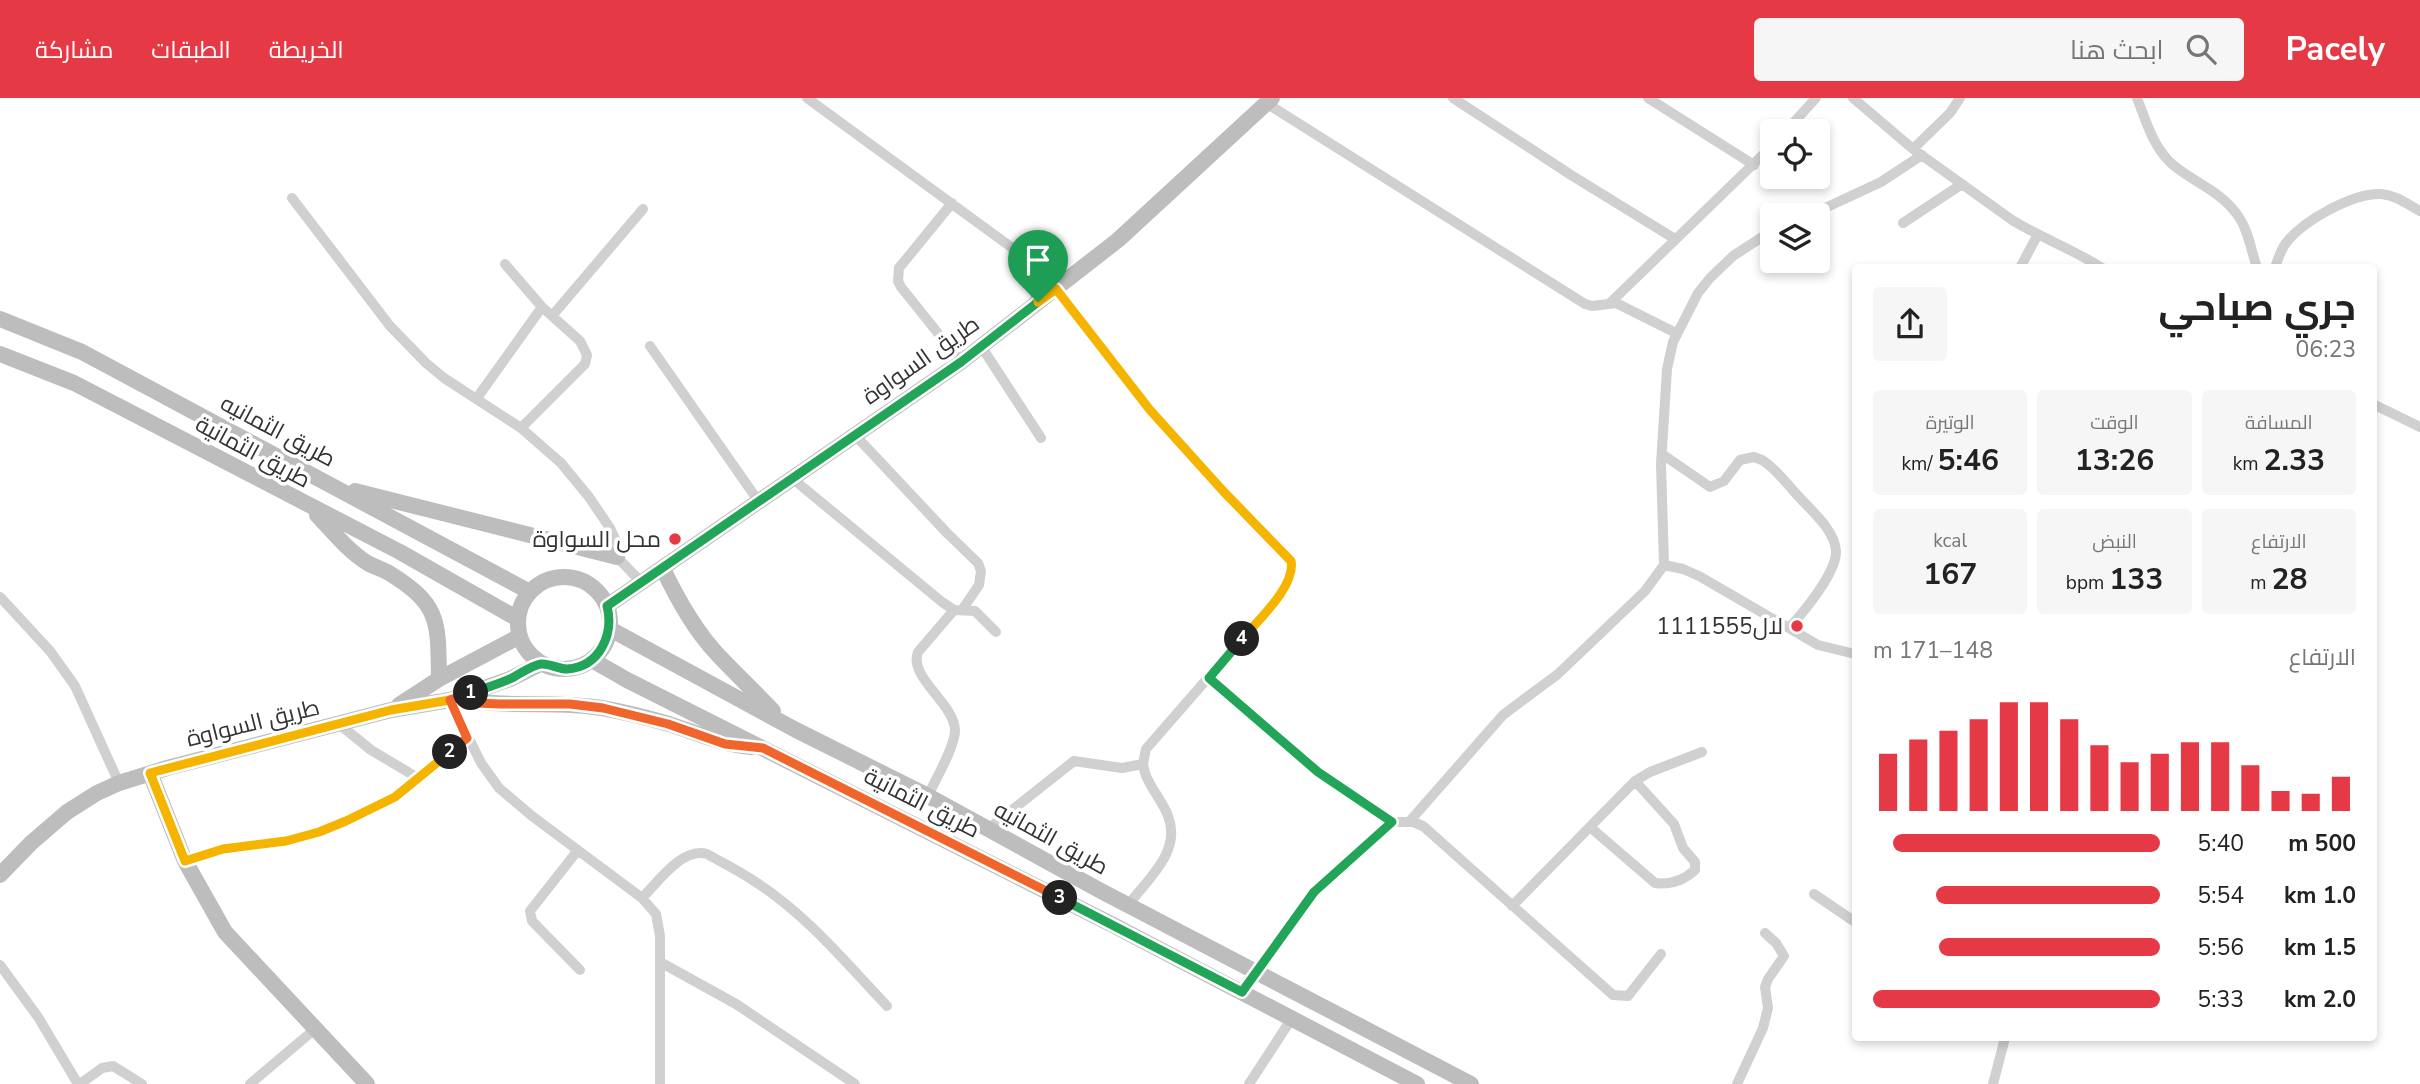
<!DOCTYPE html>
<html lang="ar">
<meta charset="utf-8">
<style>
body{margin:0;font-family:"Nunito Sans",Cairo,sans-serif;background:#f6f6f6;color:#222;direction:rtl;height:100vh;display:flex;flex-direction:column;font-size:26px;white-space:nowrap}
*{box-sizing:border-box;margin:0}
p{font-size:23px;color:#767676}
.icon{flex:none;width:38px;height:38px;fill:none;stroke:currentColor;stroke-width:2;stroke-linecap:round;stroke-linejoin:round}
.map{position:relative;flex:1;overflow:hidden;direction:ltr}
.details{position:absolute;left:1852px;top:166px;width:525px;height:777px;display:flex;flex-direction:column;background:#fff;border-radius:7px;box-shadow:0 4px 10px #0003;direction:rtl}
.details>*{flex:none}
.controls{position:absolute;left:1760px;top:21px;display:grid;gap:14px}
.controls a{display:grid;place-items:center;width:70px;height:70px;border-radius:7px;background:#fff;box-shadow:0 4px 10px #0003;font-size:35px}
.pin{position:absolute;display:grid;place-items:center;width:60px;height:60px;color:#fff;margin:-72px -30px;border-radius:50% 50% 50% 0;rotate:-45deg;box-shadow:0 0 7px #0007}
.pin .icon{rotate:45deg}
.km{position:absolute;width:35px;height:35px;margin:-18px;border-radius:50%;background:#222;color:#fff;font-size:19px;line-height:35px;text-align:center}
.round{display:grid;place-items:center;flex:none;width:74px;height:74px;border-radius:7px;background:#f6f6f6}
.overview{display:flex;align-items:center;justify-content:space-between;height:119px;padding:0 21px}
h1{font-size:38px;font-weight:700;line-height:52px}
.figures{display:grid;grid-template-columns:repeat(3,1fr);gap:10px;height:119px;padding:7px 21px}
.figures div{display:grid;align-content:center;border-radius:7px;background:#f6f6f6;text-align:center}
.figures b{font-size:30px;font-weight:700}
.figures small{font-size:19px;font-weight:400}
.figures p{font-size:19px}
.chart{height:196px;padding:14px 21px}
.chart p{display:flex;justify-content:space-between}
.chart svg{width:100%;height:126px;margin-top:7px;stroke:#e63946;stroke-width:6}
ul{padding:0 21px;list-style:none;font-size:23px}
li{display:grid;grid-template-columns:112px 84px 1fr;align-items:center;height:52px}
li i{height:18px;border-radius:9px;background:#e63946}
header{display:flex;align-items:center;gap:42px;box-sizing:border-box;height:98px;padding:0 35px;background:#e63946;color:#fff}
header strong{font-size:33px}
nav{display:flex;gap:38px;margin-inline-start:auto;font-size:24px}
.search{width:490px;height:63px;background:#f6f6f6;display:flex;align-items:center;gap:18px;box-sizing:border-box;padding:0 24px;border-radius:7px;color:#767676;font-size:26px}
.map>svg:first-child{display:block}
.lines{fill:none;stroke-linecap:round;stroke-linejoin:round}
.street{stroke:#d0d0d0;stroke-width:10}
.secondary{stroke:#bdbdbd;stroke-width:16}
.split-1-casing{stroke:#fff;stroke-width:14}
.split-2-casing{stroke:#fff;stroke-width:14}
.split-3-casing{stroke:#fff;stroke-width:14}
.split-4-casing{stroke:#fff;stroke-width:14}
.split-5-casing{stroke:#fff;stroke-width:14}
.split-1{stroke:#22a559;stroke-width:9}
.split-2{stroke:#f5b400;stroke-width:9}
.split-3{stroke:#f0652b;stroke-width:9}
.split-4{stroke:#22a559;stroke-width:9}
.split-5{stroke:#f5b400;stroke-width:9}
.poi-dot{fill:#e63946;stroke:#fff;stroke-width:2.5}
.labels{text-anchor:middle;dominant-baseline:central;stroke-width:7;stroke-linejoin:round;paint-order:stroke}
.street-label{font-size:23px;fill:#333;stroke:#fff}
.poi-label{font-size:23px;fill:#333;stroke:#fff;text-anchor:end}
</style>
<header>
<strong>Pacely</strong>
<div class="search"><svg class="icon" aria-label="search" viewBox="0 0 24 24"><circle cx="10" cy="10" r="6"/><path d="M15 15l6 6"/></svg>ابحث هنا</div>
<nav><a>الخريطة</a><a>الطبقات</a><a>مشاركة</a></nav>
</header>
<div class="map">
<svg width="2420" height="986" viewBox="0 0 2420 986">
<rect width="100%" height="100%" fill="#fff"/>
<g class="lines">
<path class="street" d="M807 0 1011 149 1023 164 1038 204
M1453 0 1571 77 1675 141
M1648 0 1754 67
M1853 0 1913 51 2012 122C2041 140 2073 151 2102 170
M2137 0C2146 23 2153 49 2172 66 2193 84 2219 92 2236 115 2248 130 2251 152 2257 170
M1266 5 1585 206 1592 208 1616 205 1676 235
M1786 33 1816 0
M1913 51 1950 15 1960 0
M292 100 390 228 426 265 444 280 521 330 561 365 589 399 610 430 616 443 617 459 642 485
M952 105 899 170 898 183 901 189 961 264
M1810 117 1881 84 1922 57
M1903 125 1962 86
M505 166 542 209 580 243 587 257 585 266 521 330
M2020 170 2038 136
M2275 170C2278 161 2280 153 2286 145 2303 123 2352 95 2381 96 2396 97 2407 106 2420 113
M1056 191 1150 312 1224 394 1287 456C1298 475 1285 489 1274 504L1146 651 1143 666 1145 675C1150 690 1162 702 1168 718 1182 753 1148 781 1128 807
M1610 205 1773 47
M552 218 643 111
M650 248 759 404
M981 248 1041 340
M477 300 542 209
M2373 306 2420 329
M854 336 947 435 978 465 981 473 979 487 962 512
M1662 356 1710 389 1724 383 1740 362 1754 359 1762 362C1777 371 1788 388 1800 400 1813 414 1835 433 1836 453 1837 474 1803 515 1789 530
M793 381 942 504 954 512 975 513 996 534
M1664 467 1683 471 1699 478 1818 547 1855 556
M0 499 50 553 75 588 119 685
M1209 580 1296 656 1345 693 1392 724H1413L1423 728 1613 897 1628 898 1661 856
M450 602 481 665 499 690 532 718 642 800 656 816 660 838V986
M339 626 371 652 418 680
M928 698C935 682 955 649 955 632 954 605 908 579 918 554L954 512
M1409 724 1503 617 1558 576 1645 493 1664 467 1661 366 1667 271 1673 244 1698 195 1710 180 1733 158 1773 132
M1590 729 1655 785C1670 787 1683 783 1695 772V764L1683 750 1674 726 1635 683
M988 731 1074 663 1122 670 1143 666
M578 752 530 813 532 823 580 872
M185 763 223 751 286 743 319 734 346 723 395 699 467 641
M1814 796 1855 824
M642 800C658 784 682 749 707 756 723 765 739 773 754 783 805 815 846 865 887 908
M1512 808 1635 683 1650 674 1702 654
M660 864 736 906 855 986
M0 867 38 919 78 986
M1242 894 1314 794 1392 724
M80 986 102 970 113 968 142 986
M250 986 315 931
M1249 986 1292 920
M1737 986 1763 930 1768 910 1765 889 1768 881 1784 858 1776 845 1765 835
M1993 986 2005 940"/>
<path class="secondary" d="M0 221 82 254 530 494
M0 256 74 285 400 454 518 521
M355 393 617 459
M317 417C333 434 348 453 369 466 375 469 382 471 389 475 441 507 438 524 439 581
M663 471C678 502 695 533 719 558 737 577 755 594 773 613
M518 525a46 46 0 1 1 92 0a46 46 0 1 1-92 0Z
M607 508 961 264 1118 142 1272 0
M610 531 796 632 928 698 1101 793 1471 986
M592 562 627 582 1111 826 1417 986
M458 600C505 611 554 602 602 610 624 614 648 620 669 626 697 635 723 647 752 649
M399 607 439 581 520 538
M150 675 185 763 225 834 367 986
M0 777 31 745 67 714 97 695 119 685 167 670 391 612 450 602 510 581 542 565"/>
</g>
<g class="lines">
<g class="split-1-casing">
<path id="split-1" d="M471 595C485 590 499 586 512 580 520 576 532 567 541 566 549 565 558 571 567 571 600 569 614 536 607 508L961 264 1038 204"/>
</g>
<g class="split-2-casing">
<path id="split-2" d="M450 654 395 699 346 723 319 734 286 743 223 751 185 763 150 675 391 612 450 602 471 595"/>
</g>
<g class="split-3-casing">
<path id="split-3" d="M450 654 467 640 450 602 456 600 477 605 499 606H570L603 610 668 626 725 646 763 650 1060 800"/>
</g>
<g class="split-4-casing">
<path id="split-4" d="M1060 800 1242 894 1314 794 1392 724 1318 674 1209 580 1242 541"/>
</g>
<g class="split-5-casing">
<path id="split-5" d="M1038 204 1056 191 1150 312 1224 394 1291 463C1296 488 1258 522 1242 541"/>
</g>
<use href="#split-1" class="split-1"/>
<use href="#split-2" class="split-2"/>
<use href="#split-3" class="split-3"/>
<use href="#split-4" class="split-4"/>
<use href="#split-5" class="split-5"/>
</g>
<g class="poi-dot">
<circle cx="675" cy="441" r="7"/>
<circle cx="1797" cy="528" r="7"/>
</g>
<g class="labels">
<g class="street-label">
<text transform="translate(921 262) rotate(-35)">طريق السواوة</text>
<text transform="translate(278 333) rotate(28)">طريق الثمانيه</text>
<text transform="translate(253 354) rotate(28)">طريق الثمانية</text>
<text transform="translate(253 625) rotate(-14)">طريق السواوة</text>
<text transform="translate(922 705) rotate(27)">طريق الثمانية</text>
<text transform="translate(1051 740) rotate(29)">طريق الثمانيه</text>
</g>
<g class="poi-label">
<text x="661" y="441">محل السواوة</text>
<text x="1783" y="528">1111555لال</text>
</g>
</g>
</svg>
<div class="controls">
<a><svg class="icon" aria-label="locate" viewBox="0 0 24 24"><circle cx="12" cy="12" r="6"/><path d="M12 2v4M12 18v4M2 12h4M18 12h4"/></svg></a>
<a><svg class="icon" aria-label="layers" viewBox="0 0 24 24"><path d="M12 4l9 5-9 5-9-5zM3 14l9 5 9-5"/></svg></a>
</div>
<div class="pin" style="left:1038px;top:204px;background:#1e9e55"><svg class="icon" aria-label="arrive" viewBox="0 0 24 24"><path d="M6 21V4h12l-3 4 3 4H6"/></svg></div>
<b class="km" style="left:471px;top:595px">1</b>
<b class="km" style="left:450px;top:654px">2</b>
<b class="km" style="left:1060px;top:800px">3</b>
<b class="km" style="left:1242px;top:541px">4</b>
<section class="details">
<div class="overview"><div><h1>جري صباحي</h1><p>06:23</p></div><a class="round"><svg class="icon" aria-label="share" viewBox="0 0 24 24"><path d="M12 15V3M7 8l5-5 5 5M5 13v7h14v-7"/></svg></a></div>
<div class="figures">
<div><p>المسافة</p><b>2.33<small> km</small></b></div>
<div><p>الوقت</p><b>13:26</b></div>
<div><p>الوتيرة</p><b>5:46<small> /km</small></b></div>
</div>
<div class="figures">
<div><p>الارتفاع</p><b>28<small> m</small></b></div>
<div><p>النبض</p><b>133<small> bpm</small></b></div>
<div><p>kcal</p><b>167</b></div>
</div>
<div class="chart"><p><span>الارتفاع</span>148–171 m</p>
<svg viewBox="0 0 160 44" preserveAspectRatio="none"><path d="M5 44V24M15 44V19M25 44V16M35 44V12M45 44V6M55 44V6M65 44V12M75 44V21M85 44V27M95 44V24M105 44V20M115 44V20M125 44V28M135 44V37M145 44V38M155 44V32"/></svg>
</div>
<ul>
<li><b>500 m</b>5:40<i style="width:93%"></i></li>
<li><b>1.0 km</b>5:54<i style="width:78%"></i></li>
<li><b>1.5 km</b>5:56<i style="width:77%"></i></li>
<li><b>2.0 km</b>5:33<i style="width:100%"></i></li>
</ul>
</section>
</div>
